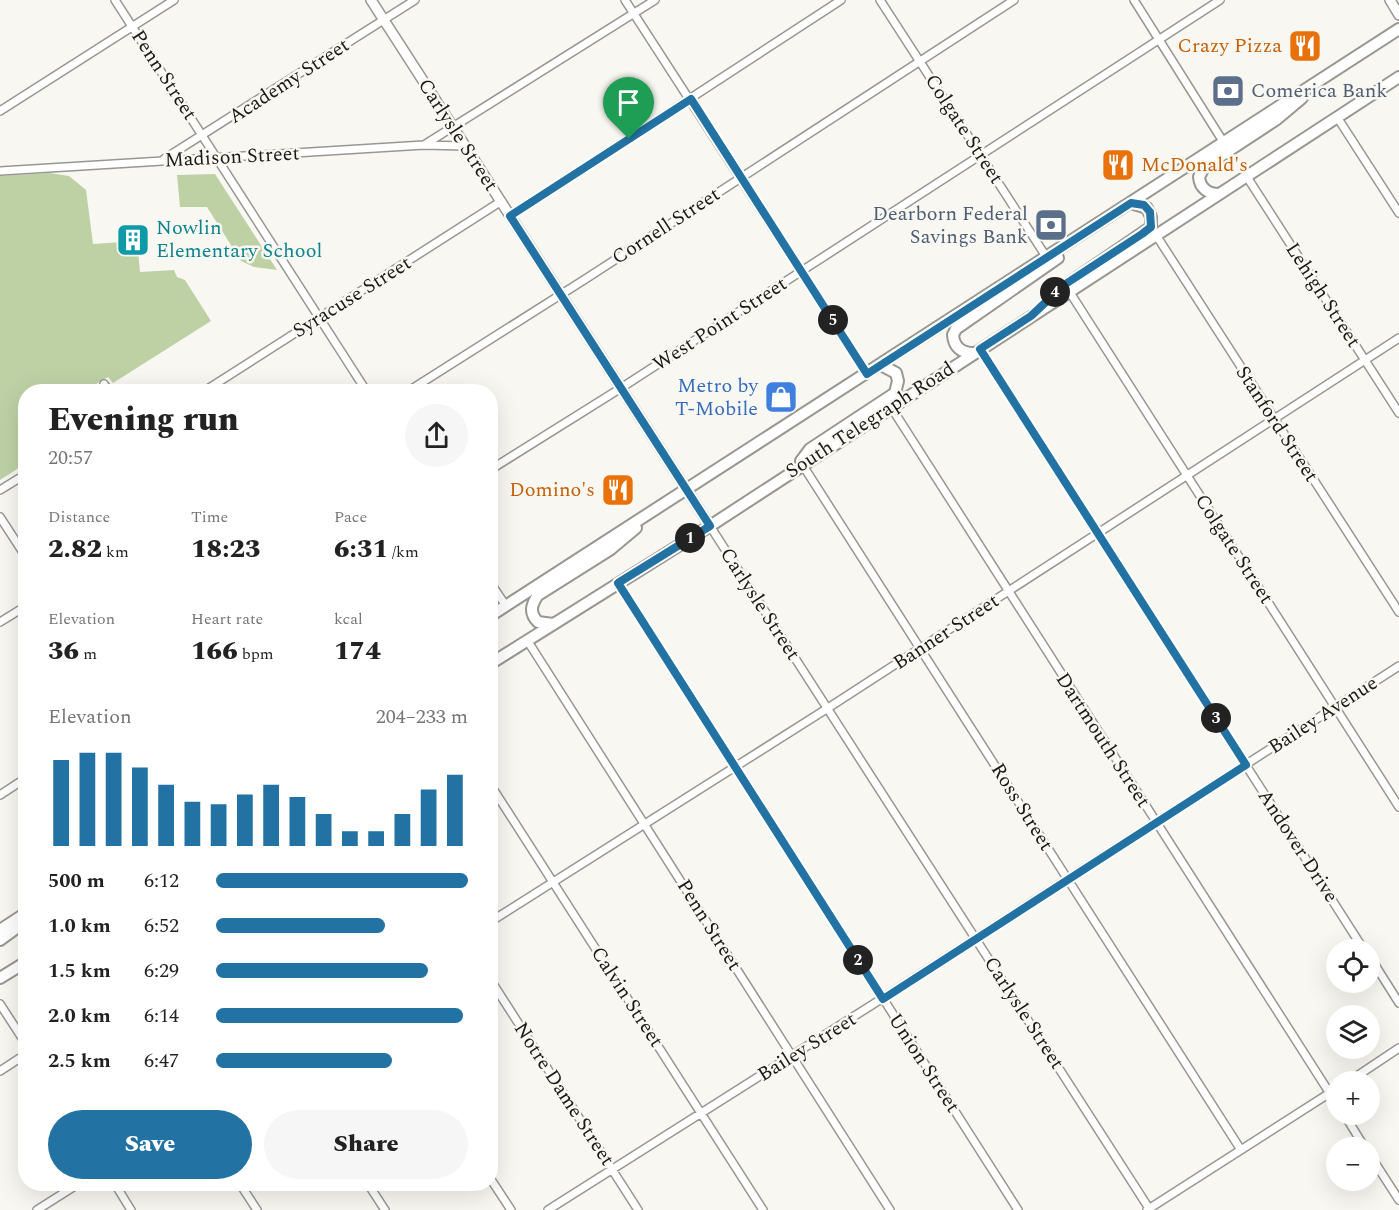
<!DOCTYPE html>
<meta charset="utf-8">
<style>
body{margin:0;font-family:Spectral,serif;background:#f6f6f6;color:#222;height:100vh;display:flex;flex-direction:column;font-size:22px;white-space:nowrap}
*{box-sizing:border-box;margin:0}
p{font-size:20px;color:#767676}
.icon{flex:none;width:33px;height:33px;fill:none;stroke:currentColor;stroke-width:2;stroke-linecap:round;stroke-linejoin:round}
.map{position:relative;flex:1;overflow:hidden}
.side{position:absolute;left:18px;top:384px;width:480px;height:807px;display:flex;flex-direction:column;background:#fff;border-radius:24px;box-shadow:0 6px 24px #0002}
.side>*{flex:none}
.buttons{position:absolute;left:1326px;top:939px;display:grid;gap:12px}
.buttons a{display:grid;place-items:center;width:54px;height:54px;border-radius:50%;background:#fff;box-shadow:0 6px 24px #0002;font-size:30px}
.pin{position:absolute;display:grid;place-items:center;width:51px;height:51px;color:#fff;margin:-62px -26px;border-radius:50% 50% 50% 0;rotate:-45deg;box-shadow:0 0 6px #0007}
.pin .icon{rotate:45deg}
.km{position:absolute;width:30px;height:30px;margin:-15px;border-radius:50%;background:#222;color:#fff;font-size:16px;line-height:30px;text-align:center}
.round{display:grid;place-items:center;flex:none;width:63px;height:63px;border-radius:32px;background:#f6f6f6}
.overview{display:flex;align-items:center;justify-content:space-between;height:102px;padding:0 30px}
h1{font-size:33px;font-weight:800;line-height:45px}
.stats{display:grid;grid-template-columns:repeat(3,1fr);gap:9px;height:102px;padding:6px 30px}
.stats div{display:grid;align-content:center}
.stats b{font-size:26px;font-weight:800}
.stats small{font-size:16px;font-weight:400}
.stats p{font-size:16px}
.chart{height:168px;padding:12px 30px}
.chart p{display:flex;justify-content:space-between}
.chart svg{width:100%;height:108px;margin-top:6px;stroke:#2272a4;stroke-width:6}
.button{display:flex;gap:12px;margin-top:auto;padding:12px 30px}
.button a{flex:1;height:69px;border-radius:36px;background:#2272a4;color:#fff;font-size:24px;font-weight:800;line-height:69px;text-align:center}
.button a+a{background:#f6f6f6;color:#222}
ul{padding:0 30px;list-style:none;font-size:20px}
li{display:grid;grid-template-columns:96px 72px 1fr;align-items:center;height:45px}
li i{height:15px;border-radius:8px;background:#2272a4}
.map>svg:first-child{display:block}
.green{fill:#bed1a5}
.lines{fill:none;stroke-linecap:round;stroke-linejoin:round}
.street-casing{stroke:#989791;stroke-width:10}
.secondary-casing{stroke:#989791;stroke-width:12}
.primary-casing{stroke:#989791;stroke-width:14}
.street{stroke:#fff;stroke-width:7}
.secondary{stroke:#fff;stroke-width:9}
.primary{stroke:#fff;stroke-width:10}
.route-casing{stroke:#fff;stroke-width:12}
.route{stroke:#2272a4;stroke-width:8}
.labels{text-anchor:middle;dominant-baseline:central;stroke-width:5;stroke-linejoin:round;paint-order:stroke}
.food-label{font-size:20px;fill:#c56008;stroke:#f8f7f1;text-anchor:end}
.street-label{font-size:20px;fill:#1a1917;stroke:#f8f7f1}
.service-label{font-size:20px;fill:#4e5e75;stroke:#f8f7f1;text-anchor:start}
.culture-label{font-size:20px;fill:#0d838f;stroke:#f8f7f1;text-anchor:start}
.shop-label{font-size:20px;fill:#366cbe;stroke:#f8f7f1;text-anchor:end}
</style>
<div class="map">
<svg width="1399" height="1210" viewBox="0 0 1399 1210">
<rect width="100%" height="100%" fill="#f8f7f1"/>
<path class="green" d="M50 173 69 176 86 190 93 244 137 241 140 272 174 270 177 277 185 280 211 321 113 383 108 377 96 384 101 391 26 392 25 464 0 480V176Z
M215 174 277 270 254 267 241 261 207 207H180L177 175Z"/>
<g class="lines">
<g class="street-casing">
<path id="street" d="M115 0 367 392
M625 0 867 374
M880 0 1047 258
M1134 0 1224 143
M0 111 174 0
M1337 117 1399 213
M424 145 655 0
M164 159 415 0
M0 171 424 145 465 146
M1247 177 1399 413
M510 216 841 0
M1156 235 1399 612
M1069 291 1399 807
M980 349 1364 950
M104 384 110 392
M203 392 500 202
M407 392 587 278 1014 0
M891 407 1336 1103
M802 464 1241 1150
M490 470 621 388 1220 0
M0 490 26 474
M0 517 26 557
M710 526 1150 1210
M490 582 506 606
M618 583 1018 1210
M0 622 26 606
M527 640 890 1210
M490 784 763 1210
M0 795 26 778
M490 922 828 708 1399 338
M1370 957 1399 1003
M490 979 638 1210
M0 1004 26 1044
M0 1071 26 1054
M1348 1082 1399 1048
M1344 1114 1365 1148
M1370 1155 1399 1200
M490 1178 511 1210
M115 1184 131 1210
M240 1184 257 1210
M368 1184 385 1210
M37 1210 78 1184
M548 1210 875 1003 1399 666
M1147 1210 1336 1089"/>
</g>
<g class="secondary-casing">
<path id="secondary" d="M371 0 710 526
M1390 0 1399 15"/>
</g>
<g class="primary-casing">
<path id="primary" d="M1219 194C1208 194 1200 188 1199 177L1204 167 1277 119 1302 98
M1050 296 1151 227V217L1147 208 1131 203
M973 353C961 353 954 347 953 335L956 329 1058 258
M801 461 810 449 895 393 898 381 896 373 881 365
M490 616 1399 29
M553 624 538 622C529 613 531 605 538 595L611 549 636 528
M490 664 710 526 1399 77
M0 930 26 913
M0 940 26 921
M0 978 26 962"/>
</g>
<use href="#street" class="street"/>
<use href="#secondary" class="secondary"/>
<use href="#primary" class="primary"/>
</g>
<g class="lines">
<g class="route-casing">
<path id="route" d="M691 99 867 374 1131 203 1144 205 1150 212 1151 227 1142 234 1064 285 1031 316 980 349 1246 765 883 999 618 583 710 526 510 216Z"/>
</g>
<use href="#route" class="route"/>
</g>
<defs>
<g id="restaurant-square" transform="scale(1.725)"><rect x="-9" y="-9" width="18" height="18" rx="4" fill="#e8710a" stroke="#f8f7f1"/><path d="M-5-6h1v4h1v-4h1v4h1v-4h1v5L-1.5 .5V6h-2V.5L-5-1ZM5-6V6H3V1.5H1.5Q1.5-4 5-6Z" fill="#fff"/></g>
<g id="bank-square" transform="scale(1.725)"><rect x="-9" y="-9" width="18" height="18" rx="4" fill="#5c6f8a" stroke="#f8f7f1"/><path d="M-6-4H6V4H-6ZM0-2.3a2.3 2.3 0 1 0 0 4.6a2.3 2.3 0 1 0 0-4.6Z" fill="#fff"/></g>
<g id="building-square" transform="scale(1.725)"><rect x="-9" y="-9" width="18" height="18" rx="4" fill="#0f9aa8" stroke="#f8f7f1"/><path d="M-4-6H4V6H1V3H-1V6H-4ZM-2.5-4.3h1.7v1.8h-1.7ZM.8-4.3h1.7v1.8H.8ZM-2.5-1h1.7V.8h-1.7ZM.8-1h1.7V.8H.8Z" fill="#fff"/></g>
<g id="shop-square" transform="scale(1.725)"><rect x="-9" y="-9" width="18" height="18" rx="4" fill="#3f7fe0" stroke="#f8f7f1"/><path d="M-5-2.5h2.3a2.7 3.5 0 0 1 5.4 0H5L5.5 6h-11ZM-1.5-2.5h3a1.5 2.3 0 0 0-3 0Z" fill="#fff"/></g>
</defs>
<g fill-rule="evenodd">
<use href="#restaurant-square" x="1305" y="46"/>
<use href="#bank-square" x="1228" y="91"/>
<use href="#restaurant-square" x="1118" y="165"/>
<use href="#bank-square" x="1051" y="225"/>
<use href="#building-square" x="133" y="240"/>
<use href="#shop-square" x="781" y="397"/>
<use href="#restaurant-square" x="618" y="490"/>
</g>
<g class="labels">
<g class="food-label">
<text x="1282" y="46">Crazy Pizza</text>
<text x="1141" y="165" text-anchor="start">McDonald's</text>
<text x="595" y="490">Domino's</text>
</g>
<g class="street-label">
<text transform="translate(164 75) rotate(57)">Penn Street</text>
<text transform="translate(289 81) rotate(-33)">Academy Street</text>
<text transform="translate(964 129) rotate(57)">Colgate Street</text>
<text transform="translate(458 135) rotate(57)">Carlysle Street</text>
<text transform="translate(232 157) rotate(-3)">Madison Street</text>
<text transform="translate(666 226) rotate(-33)">Cornell Street</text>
<text transform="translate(1323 295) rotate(57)">Lehigh Street</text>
<text transform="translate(352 297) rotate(-32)">Syracuse Street</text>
<text transform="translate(720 324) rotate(-33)">West Point Street</text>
<text transform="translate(870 420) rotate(-33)">South Telegraph Road</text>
<text transform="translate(1277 424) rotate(57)">Stanford Street</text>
<text transform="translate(1234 549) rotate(57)">Colgate Street</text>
<text transform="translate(760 604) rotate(57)">Carlysle Street</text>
<text transform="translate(946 632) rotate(-33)">Banner Street</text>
<text transform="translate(1323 715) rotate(-33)">Bailey Avenue</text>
<text transform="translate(1103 740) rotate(57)">Dartmouth Street</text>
<text transform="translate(1022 807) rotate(58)">Ross Street</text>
<text transform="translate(1298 846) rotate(57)">Andover Drive</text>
<text transform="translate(709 925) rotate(58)">Penn Street</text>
<text transform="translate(627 997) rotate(57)">Calvin Street</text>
<text transform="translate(1024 1013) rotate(57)">Carlysle Street</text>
<text transform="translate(807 1047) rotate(-32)">Bailey Street</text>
<text transform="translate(924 1063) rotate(57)">Union Street</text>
<text transform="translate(564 1094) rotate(57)">Notre Dame Street</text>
</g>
<g class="service-label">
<text x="1251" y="91">Comerica Bank</text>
<text x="1028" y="214" text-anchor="end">Dearborn Federal<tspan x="1028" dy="23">Savings Bank</tspan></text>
</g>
<g class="culture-label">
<text x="156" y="228">Nowlin<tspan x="156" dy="23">Elementary School</tspan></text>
</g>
<g class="shop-label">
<text x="758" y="386">Metro by<tspan x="758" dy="23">T-Mobile</tspan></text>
</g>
</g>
</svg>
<div class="buttons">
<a><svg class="icon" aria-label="locate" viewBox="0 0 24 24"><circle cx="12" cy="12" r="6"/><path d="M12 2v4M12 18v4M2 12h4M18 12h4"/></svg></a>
<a><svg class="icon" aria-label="layers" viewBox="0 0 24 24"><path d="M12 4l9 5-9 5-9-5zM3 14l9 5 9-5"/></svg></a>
<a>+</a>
<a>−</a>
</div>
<div class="pin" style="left:629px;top:139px;background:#1e9e55"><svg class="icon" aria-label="arrive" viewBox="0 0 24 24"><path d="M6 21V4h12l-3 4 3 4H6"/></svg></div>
<b class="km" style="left:690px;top:538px">1</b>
<b class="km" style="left:858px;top:960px">2</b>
<b class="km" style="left:1216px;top:718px">3</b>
<b class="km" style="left:1055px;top:292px">4</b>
<b class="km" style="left:833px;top:320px">5</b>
<section class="side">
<div class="overview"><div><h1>Evening run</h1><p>20:57</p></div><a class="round"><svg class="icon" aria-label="share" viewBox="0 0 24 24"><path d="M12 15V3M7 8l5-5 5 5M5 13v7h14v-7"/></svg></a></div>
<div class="stats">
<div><p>Distance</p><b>2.82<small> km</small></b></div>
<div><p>Time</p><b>18:23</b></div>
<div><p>Pace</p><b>6:31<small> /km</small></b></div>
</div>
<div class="stats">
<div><p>Elevation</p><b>36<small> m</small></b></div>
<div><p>Heart rate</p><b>166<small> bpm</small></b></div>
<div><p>kcal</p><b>174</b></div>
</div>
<div class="chart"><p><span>Elevation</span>204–233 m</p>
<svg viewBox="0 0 160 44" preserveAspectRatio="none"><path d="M5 44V9M15 44V6M25 44V6M35 44V12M45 44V19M55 44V26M65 44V27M75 44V23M85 44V19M95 44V24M105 44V31M115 44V38M125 44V38M135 44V31M145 44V21M155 44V15"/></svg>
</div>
<ul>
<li><b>500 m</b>6:12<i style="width:100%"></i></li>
<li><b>1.0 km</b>6:52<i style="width:67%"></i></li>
<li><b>1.5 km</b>6:29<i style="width:84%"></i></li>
<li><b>2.0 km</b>6:14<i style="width:98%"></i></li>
<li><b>2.5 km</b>6:47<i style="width:70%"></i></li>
</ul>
<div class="button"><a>Save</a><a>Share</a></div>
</section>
</div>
